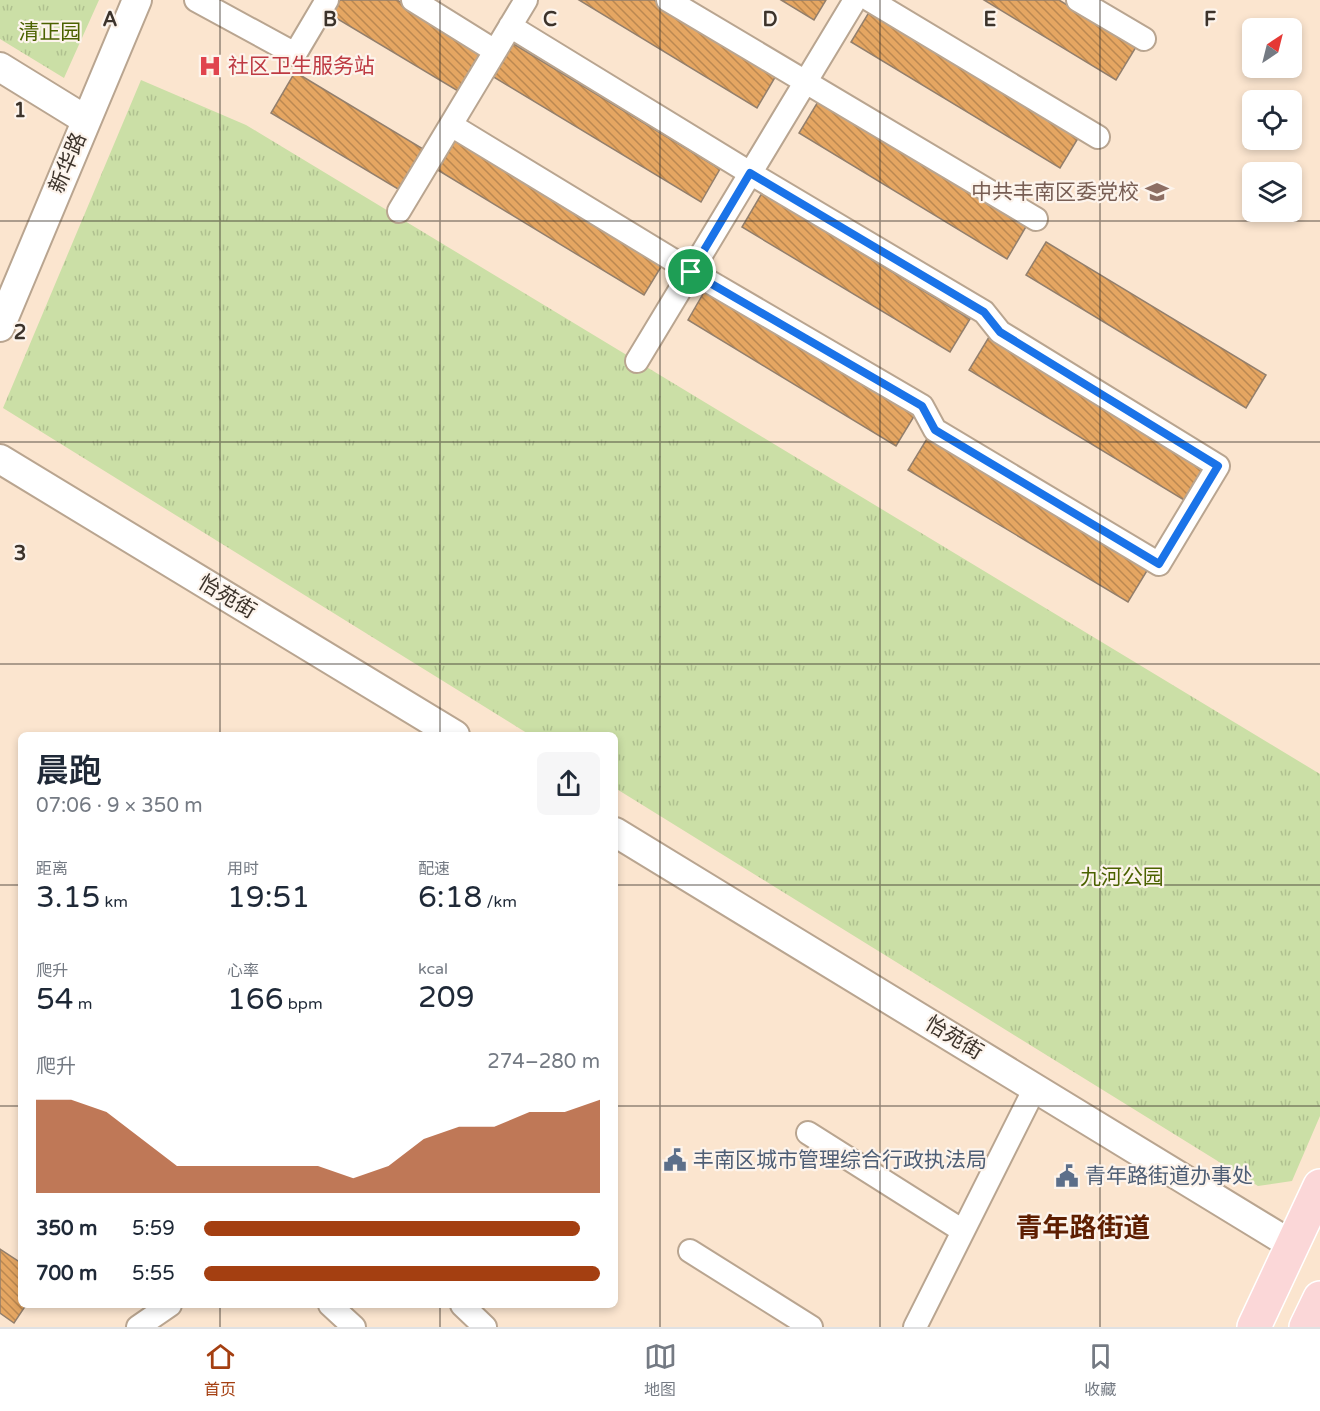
<!DOCTYPE html>
<html lang="zh">
<meta charset="utf-8">
<style>
body{margin:0;font-family:"Varela Round","Noto Sans SC",sans-serif;background:#f6f6f7;color:#1f2937;height:100vh;display:flex;flex-direction:column;font-size:22px;white-space:nowrap}
*{box-sizing:border-box;margin:0}
p{font-size:20px;color:#747a83}
.icon{flex:none;width:33px;height:33px;fill:none;stroke:currentColor;stroke-width:2;stroke-linecap:round;stroke-linejoin:round}
.map{position:relative;flex:1;overflow:hidden}
.panel{position:absolute;left:18px;top:732px;width:600px;height:576px;display:flex;flex-direction:column;background:#fff;border-radius:9px;box-shadow:0 3px 9px #0003}
.panel>*{flex:none}
.needle{width:39px;rotate:35deg}
.fabs{position:absolute;left:1242px;top:18px;display:grid;gap:12px}
.fabs a{display:grid;place-items:center;width:60px;height:60px;border-radius:9px;background:#fff;box-shadow:0 3px 9px #0003;font-size:30px}
.pin{position:absolute;display:grid;place-items:center;width:51px;height:51px;color:#fff;margin:-26px;border:3px solid #fff;border-radius:50%;box-shadow:0 2px 6px #0007}
.round{display:grid;place-items:center;flex:none;width:63px;height:63px;border-radius:9px;background:#f6f6f7}
.headline{display:flex;align-items:center;justify-content:space-between;height:102px;padding:0 18px}
h1{font-size:33px;font-weight:600;line-height:45px}
.figures{display:grid;grid-template-columns:repeat(3,1fr);gap:9px;height:102px;padding:6px 18px}
.figures div{display:grid;align-content:center}
.figures b{font-size:30px;font-weight:600}
.figures small{font-size:16px;font-weight:400}
.figures p{font-size:16px}
.chart{height:168px;padding:12px 18px}
.chart p{display:flex;justify-content:space-between}
.chart svg{width:100%;height:108px;margin-top:6px;fill:#a43f11;opacity:.7}
ul{padding:0 18px;list-style:none;font-size:20px}
li{display:grid;grid-template-columns:96px 72px 1fr;align-items:center;height:45px}
li i{height:15px;border-radius:8px;background:#a43f11}
.menu{display:flex;justify-content:space-around;align-items:center;height:84px;border-top:2px solid #e0e1e3;background:#fff;font-size:16px;color:#747a83}
.menu a{display:grid;justify-items:center;gap:3px}
.menu .on{color:#a43f11}
.map>svg:first-child{display:block}
.grass{fill:url(#grass-tufts)}
.building{fill:url(#building-back-hatch);stroke:#937f6c;stroke-width:1.5}
.lines{fill:none;stroke-linecap:round;stroke-linejoin:round}
.minor-casing{stroke:#b9a590;stroke-width:26}
.tertiary-casing{stroke:#b9a590;stroke-width:32}
.primary-casing{stroke:#fff;stroke-width:36}
.minor{stroke:#fff;stroke-width:22}
.tertiary{stroke:#fff;stroke-width:28}
.primary{stroke:#fbd7d8;stroke-width:33}
.route-casing{stroke:#fff;stroke-width:12}
.route{stroke:#1a73e8;stroke-width:8}
.grid{fill:none;stroke:#3c332b;stroke-width:1.5;stroke-opacity:0.55}
.labels{text-anchor:middle;dominant-baseline:central;stroke-width:4.5;stroke-linejoin:round;paint-order:stroke}
.park-label{font-size:21px;fill:#4b6200;stroke:#fdf4ec}
.health-label{font-size:21px;fill:#be3a42;stroke:#fdf4ec;text-anchor:start}
.street-label{font-size:21px;fill:#3c332b;stroke:#fdf4ec}
.education-label{font-size:21px;fill:#785e54;stroke:#fdf4ec;text-anchor:end}
.service-label{font-size:21px;fill:#4e5e75;stroke:#fdf4ec;text-anchor:start}
.district-label{font-size:27px;font-weight:bold;fill:#5e1e01;stroke:#fdf4ec}
.grid-label{font-size:20px;text-anchor:middle;font-weight:bold;fill:#3c332b;stroke:#fdf4ec;stroke-width:4.5;stroke-linejoin:round;paint-order:stroke}
</style>
<div class="map">
<svg width="1320" height="1327" viewBox="0 0 1320 1327">
<defs>
<pattern id="grass-tufts" width="24" height="20" patternUnits="userSpaceOnUse" patternTransform="scale(1.5)"><rect width="24" height="20" fill="#cbdfa6"/><path d="M3 7l-1-3M5 7V3M7 7l1-3M15 17l-1-3M17 17v-4M19 17l1-3" fill="none" stroke="#afc08f"/></pattern>
<pattern id="building-back-hatch" width="6" height="6" patternUnits="userSpaceOnUse" patternTransform="scale(1.5)"><rect width="6" height="6" fill="#e5a662"/><path d="M-1 5l2 2M0 0l6 6M5-1l2 2" fill="none" stroke="#bb8851"/></pattern>
</defs>
<rect width="100%" height="100%" fill="#fbe5cf"/>
<path class="grass" d="M0 0H99L64 78 0 39Z
M141 80 246 125 1320 774V1116L1292 1181 1258 1186 615 788V735H530L3 408Z"/>
<path class="building" d="M340 0H397L487 54 463 94 331 15Z
M579 0H654L777 74 757 108Z
M781 0H826L814 20Z
M984 0H1059L1136 47 1116 80Z
M871 9 1080 135 1060 168 851 42Z
M512 43 720 169 701 202 492 76Z
M295 72 428 152 403 192 271 113Z
M819 100 1027 225 1007 259 799 133Z
M456 136 664 262 644 295 436 169Z
M762 193 970 319 950 352 742 227Z
M1046 242 1266 375 1246 408 1026 275Z
M707 287 916 413 896 446 688 320Z
M989 337 1209 470 1189 503 969 370Z
M928 437 1148 569 1128 602 908 470Z
M0 1249 21 1263V1305H26L14 1323 0 1313Z"/>
<g class="lines">
<g class="minor-casing">
<path id="minor" d="M196 0 295 54 327 0
M413 0 495 51
M668 0 1036 219
M870 0 1098 137
M1078 0 1144 39
M451 125 691 271 922 406 935 430 1159 564 1218 466 1000 332 984 312 750 173 510 26
M399 211 526 0
M637 361 855 0
M808 1133 963 1231
M690 1251 811 1327
M330 1305 354 1327
M462 1305 485 1327
M138 1327 170 1305
M915 1327 1035 1088"/>
</g>
<g class="tertiary-casing">
<path id="tertiary" d="M0 67 86 120
M0 327 137 0
M0 459 455 735
M615 832 1292 1245"/>
</g>
<g class="primary-casing">
<path id="primary" d="M1254 1327 1320 1186
M1306 1327 1320 1298"/>
</g>
<use href="#minor" class="minor"/>
<use href="#tertiary" class="tertiary"/>
<use href="#primary" class="primary"/>
</g>
<g class="lines">
<g class="route-casing">
<path id="route" d="M750 173 984 312 1000 332 1218 466 1159 564 935 430 922 406 691 272Z"/>
</g>
<use href="#route" class="route"/>
</g>
<path class="grid" d="M220 0V735M440 0V735M660 0V1327M880 0V1327M1100 0V1327M0 221H1320M0 442H1320M0 664H1320M0 885H21M615 885H1320M0 1106H21M615 1106H1320M220 1305V1327M440 1305V1327"/>
<defs>
<g id="hospital-bare" transform="scale(1.8)"><path d="M-5-5h3v3.5h4V-5h3V5h-3V1.5h-4V5h-3Z" fill="#e0444e" stroke="#fdf4ec" stroke-width="2.5" paint-order="stroke"/></g>
<g id="university-bare" transform="scale(1.8)"><path d="M0-5L7-2L0 1L-7-2ZM-4 1L0 2.5L4 1V4Q0 6-4 4Z" fill="#8d6e63" stroke="#fdf4ec" stroke-width="2.5" paint-order="stroke"/></g>
<g id="civic-bare" transform="scale(1.8)"><path d="M-.6-6.5H3V-4.5H.6V-3L4-1V1h2V6H-6V1h2V-1L-.6-3ZM-1.2 2.5V6h2.4V2.5Z" fill="#5c6f8a" stroke="#fdf4ec" stroke-width="2.5" paint-order="stroke"/></g>
</defs>
<g fill-rule="evenodd">
<use href="#hospital-bare" x="210" y="66"/>
<use href="#university-bare" x="1157" y="192"/>
<use href="#civic-bare" x="675" y="1160"/>
<use href="#civic-bare" x="1067" y="1176"/>
</g>
<g class="labels">
<g class="park-label">
<text x="50" y="32">清正园</text>
<text x="1122" y="877">九河公园</text>
</g>
<g class="health-label">
<text x="228" y="66">社区卫生服务站</text>
</g>
<g class="street-label">
<text transform="translate(68 163) rotate(-67)">新华路</text>
<text transform="translate(227 597) rotate(31)">怡苑街</text>
<text transform="translate(954 1038) rotate(31)">怡苑街</text>
</g>
<g class="education-label">
<text x="1139" y="192">中共丰南区委党校</text>
</g>
<g class="service-label">
<text x="693" y="1160">丰南区城市管理综合行政执法局</text>
<text x="1085" y="1176">青年路街道办事处</text>
</g>
<g class="district-label">
<text x="1083" y="1228">青年路街道</text>
</g>
</g>
<g class="grid-label">
<text x="110" y="26">A</text>
<text x="330" y="26">B</text>
<text x="550" y="26">C</text>
<text x="770" y="26">D</text>
<text x="990" y="26">E</text>
<text x="1210" y="26">F</text>
<text x="20" y="117">1</text>
<text x="20" y="339">2</text>
<text x="20" y="560">3</text>
</g>
</svg>
<div class="fabs">
<a><svg class="needle" viewBox="-14 -14 28 28"><path d="M0-13l5 13h-10z" fill="#e53935"/><path d="M0 13l5-13h-10z" fill="#747a83"/></svg></a>
<a><svg class="icon" aria-label="locate" viewBox="0 0 24 24"><circle cx="12" cy="12" r="6"/><path d="M12 2v4M12 18v4M2 12h4M18 12h4"/></svg></a>
<a><svg class="icon" aria-label="layers" viewBox="0 0 24 24"><path d="M12 4l9 5-9 5-9-5zM3 14l9 5 9-5"/></svg></a>
</div>
<div class="pin" style="left:691px;top:272px;background:#1e9e55"><svg class="icon" aria-label="arrive" viewBox="0 0 24 24"><path d="M6 21V4h12l-3 4 3 4H6"/></svg></div>
<section class="panel">
<div class="headline"><div><h1>晨跑</h1><p>07:06 · 9 × 350 m</p></div><a class="round"><svg class="icon" aria-label="share" viewBox="0 0 24 24"><path d="M12 15V3M7 8l5-5 5 5M5 13v7h14v-7"/></svg></a></div>
<div class="figures">
<div><p>距离</p><b>3.15<small> km</small></b></div>
<div><p>用时</p><b>19:51</b></div>
<div><p>配速</p><b>6:18<small> /km</small></b></div>
</div>
<div class="figures">
<div><p>爬升</p><b>54<small> m</small></b></div>
<div><p>心率</p><b>166<small> bpm</small></b></div>
<div><p>kcal</p><b>209</b></div>
</div>
<div class="chart"><p><span>爬升</span>274–280 m</p>
<svg viewBox="0 0 160 44" preserveAspectRatio="none"><path d="M0 44V6L10 6L20 11L30 22L40 33L50 33L60 33L70 33L80 33L90 38L100 33L110 22L120 17L130 17L140 11L150 11L160 6V44z"/></svg>
</div>
<ul>
<li><b>350 m</b>5:59<i style="width:95%"></i></li>
<li><b>700 m</b>5:55<i style="width:100%"></i></li>
</ul>
</section>
</div>
<nav class="menu">
<a class="on"><svg class="icon" aria-label="home" viewBox="0 0 24 24"><path d="M3 11l9-7 9 7M6 9v11h12V9"/></svg>首页</a>
<a><svg class="icon" aria-label="map" viewBox="0 0 24 24"><path d="M3 6l6-2 6 2 6-2v14l-6 2-6-2-6 2zM9 4v14M15 6v14"/></svg>地图</a>
<a><svg class="icon" aria-label="saved" viewBox="0 0 24 24"><path d="M7 4h10v16l-5-4-5 4z"/></svg>收藏</a>
</nav>
